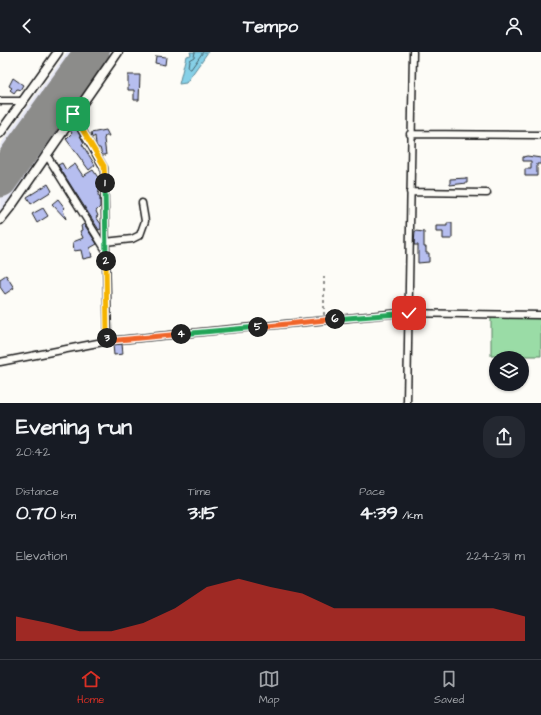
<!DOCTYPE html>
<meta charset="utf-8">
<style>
body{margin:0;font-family:"Architects Daughter",sans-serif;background:#242831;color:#f1f3f6;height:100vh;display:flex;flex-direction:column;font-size:15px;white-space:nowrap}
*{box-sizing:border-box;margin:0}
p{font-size:13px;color:#9ea1a6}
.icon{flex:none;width:22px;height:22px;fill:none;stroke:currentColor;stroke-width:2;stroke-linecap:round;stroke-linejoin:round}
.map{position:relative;height:351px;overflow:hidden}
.panel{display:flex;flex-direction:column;background:#171b24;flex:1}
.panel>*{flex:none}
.tools{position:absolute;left:489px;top:299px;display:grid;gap:8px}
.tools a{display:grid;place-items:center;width:40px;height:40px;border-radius:50%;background:#171b24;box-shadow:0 1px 3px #0004;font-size:20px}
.pin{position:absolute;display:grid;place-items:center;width:34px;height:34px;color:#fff;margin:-17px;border-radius:8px;box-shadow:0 2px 6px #0006}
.km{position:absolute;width:20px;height:20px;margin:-10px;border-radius:50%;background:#222;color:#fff;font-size:11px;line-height:20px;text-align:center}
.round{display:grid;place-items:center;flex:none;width:42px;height:42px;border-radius:16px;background:#242831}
.headline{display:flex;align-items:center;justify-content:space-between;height:68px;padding:0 16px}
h1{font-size:22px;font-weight:700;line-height:30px}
.stats{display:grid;grid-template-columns:repeat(3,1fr);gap:6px;height:68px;padding:4px 16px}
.stats div{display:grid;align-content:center}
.stats b{font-size:20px;font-weight:700}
.stats small{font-size:11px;font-weight:400}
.stats p{font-size:11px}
.chart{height:112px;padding:8px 16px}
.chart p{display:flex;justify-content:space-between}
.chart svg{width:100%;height:72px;margin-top:4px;fill:#d93025;opacity:.7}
header{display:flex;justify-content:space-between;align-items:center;height:52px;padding:0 16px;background:#171b24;font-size:18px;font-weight:700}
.tabs{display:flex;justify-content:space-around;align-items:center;height:56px;border-top:1px solid #363941;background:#171b24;font-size:11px;color:#9ea1a6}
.tabs a{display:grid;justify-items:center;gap:2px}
.tabs .on{color:#d93025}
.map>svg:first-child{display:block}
.built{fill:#e8e9f5}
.green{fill:#9adca6;stroke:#5b7c61}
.water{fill:#86d0e7;stroke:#5c8896}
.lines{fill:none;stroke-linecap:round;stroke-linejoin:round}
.shore{stroke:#46646d;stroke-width:1}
.runway{stroke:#8c8c8a;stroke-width:35}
.building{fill:#b6beef;stroke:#1c1c1c}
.minor-casing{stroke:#1c1c1c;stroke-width:9}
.tertiary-casing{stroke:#1c1c1c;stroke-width:11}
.path{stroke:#1c1c1c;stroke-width:1;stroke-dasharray:3 3;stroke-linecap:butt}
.minor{stroke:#fdfcf7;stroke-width:6}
.tertiary{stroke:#fdfcf7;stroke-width:8}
.split-1-casing{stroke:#fff;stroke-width:8}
.split-2-casing{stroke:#fff;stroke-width:8}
.split-3-casing{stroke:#fff;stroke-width:8}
.split-4-casing{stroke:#fff;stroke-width:8}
.split-5-casing{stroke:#fff;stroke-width:8}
.split-6-casing{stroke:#fff;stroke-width:8}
.split-7-casing{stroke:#fff;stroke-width:8}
.split-1{stroke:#f5b400;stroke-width:5}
.split-2{stroke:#22a559;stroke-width:5}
.split-3{stroke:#f5b400;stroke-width:5}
.split-4{stroke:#f0652b;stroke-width:5}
.split-5{stroke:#22a559;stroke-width:5}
.split-6{stroke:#f0652b;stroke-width:5}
.split-7{stroke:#22a559;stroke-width:5}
</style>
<header><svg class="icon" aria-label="back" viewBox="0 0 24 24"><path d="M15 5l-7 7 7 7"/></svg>Tempo<svg class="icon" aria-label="person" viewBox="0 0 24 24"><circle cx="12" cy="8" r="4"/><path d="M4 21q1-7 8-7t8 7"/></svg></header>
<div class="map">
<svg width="541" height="351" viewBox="0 0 541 351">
<rect width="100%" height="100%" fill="#fdfcf7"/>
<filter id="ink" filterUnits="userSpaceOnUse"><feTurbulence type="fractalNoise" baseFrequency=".025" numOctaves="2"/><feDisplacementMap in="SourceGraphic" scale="8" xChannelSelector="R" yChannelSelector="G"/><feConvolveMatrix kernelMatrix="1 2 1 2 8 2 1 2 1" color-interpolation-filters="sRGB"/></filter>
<g filter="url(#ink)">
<path class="built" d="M67 0H115L0 161V93Z"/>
<path class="green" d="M491 263 541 264V304H491Z"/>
<path class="water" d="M190 0H208L186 31 179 32 186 4 191 3Z"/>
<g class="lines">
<path class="shore" d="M195 0 194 5 189 8 188 15 189 17H191L203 0"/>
<path class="runway" d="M0 128 92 0"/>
</g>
<path class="building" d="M156 4 166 5 165 13 155 11Z
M128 23H140L139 48H134V38H128Z
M13 26 23 33 20 38 17 37 14 41 10 38 12 36 9 34Z
M74 73 84 91 82 92 95 113 89 118 66 87 72 81 70 78Z
M106 78 109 84H105L104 87 106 103H102L100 96H98L96 93 95 84 92 86 91 81Z
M527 104 541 106V112H537V124H525V117H531V109H523V105Z
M62 111 66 118 75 112 83 124 93 118 99 127 97 129 100 135 98 143 100 146V155L96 159 98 164 96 165 101 172V177L99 178 58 113Z
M467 126V131L450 133V127Z
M48 132 52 139 31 152 27 145Z
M58 147 65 156 63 158 66 167 52 152Z
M43 156 48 164 37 171 32 162Z
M447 171H452V187H443V180H436V174H447Z
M84 172 97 192 90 196 92 205 83 207 81 198 74 199 73 190 83 186 80 179 82 178 81 174Z
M415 179 424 180V195H426V201H429V210L418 211V193H414Z
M6 223 14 236 5 242 0 235V227Z
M122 292 123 302 114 303 113 293Z"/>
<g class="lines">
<g class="minor-casing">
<path id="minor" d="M0 49H23
M73 62 104 116 108 289
M410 82 541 83
M46 102 105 197
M410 140 487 141
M105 190 132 187 140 183 145 169 142 151
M0 310 108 289 400 261 541 263
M407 351 413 0"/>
</g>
<g class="tertiary-casing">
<path id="tertiary" d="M0 81 58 0
M0 168 12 153 118 0"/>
</g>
<path class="path" d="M324 224V263"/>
<use href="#minor" class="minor"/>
<use href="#tertiary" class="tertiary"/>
</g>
</g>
<g class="lines" filter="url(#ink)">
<g class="split-1-casing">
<path id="split-1" d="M73 62 104 114 105 131"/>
</g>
<g class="split-2-casing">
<path id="split-2" d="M105 131 106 209"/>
</g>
<g class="split-3-casing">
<path id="split-3" d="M106 209 107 286"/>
</g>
<g class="split-4-casing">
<path id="split-4" d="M107 286 108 289 181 282"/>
</g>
<g class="split-5-casing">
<path id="split-5" d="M181 282 258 275"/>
</g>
<g class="split-6-casing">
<path id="split-6" d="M258 275 335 267"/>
</g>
<g class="split-7-casing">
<path id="split-7" d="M335 267 409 261"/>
</g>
<use href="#split-1" class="split-1"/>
<use href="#split-2" class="split-2"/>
<use href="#split-3" class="split-3"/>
<use href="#split-4" class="split-4"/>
<use href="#split-5" class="split-5"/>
<use href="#split-6" class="split-6"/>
<use href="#split-7" class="split-7"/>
</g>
</svg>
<div class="tools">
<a><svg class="icon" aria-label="layers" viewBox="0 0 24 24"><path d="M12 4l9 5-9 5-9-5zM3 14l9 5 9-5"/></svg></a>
</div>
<div class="pin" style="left:73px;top:62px;background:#1e9e55"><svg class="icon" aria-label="arrive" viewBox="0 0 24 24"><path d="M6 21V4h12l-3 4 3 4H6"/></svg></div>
<div class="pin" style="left:409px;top:261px;background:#d93025"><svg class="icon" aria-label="check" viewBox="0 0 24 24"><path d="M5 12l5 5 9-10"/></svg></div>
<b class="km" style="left:105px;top:131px">1</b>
<b class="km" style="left:106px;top:209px">2</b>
<b class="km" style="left:107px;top:286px">3</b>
<b class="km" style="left:181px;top:282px">4</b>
<b class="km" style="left:258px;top:275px">5</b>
<b class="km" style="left:335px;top:267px">6</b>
</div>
<section class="panel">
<div class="headline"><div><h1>Evening run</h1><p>20:42</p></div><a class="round"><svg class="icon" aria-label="share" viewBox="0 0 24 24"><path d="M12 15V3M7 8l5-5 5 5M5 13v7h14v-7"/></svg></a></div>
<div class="stats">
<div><p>Distance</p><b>0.70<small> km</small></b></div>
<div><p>Time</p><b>3:15</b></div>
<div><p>Pace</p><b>4:39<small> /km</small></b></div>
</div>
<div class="chart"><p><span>Elevation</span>224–231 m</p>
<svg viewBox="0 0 160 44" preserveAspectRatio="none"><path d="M0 44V29L10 33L20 38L30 38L40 33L50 24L60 11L70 6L80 11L90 15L100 24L110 24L120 24L130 24L140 24L150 24L160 29V44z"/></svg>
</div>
</section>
<nav class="tabs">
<a class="on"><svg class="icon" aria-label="home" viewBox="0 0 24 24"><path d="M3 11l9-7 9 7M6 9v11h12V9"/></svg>Home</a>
<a><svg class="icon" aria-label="map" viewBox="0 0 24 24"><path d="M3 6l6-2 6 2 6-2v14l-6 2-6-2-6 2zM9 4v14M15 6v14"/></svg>Map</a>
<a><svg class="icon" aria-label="saved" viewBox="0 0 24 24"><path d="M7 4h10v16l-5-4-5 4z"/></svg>Saved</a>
</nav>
